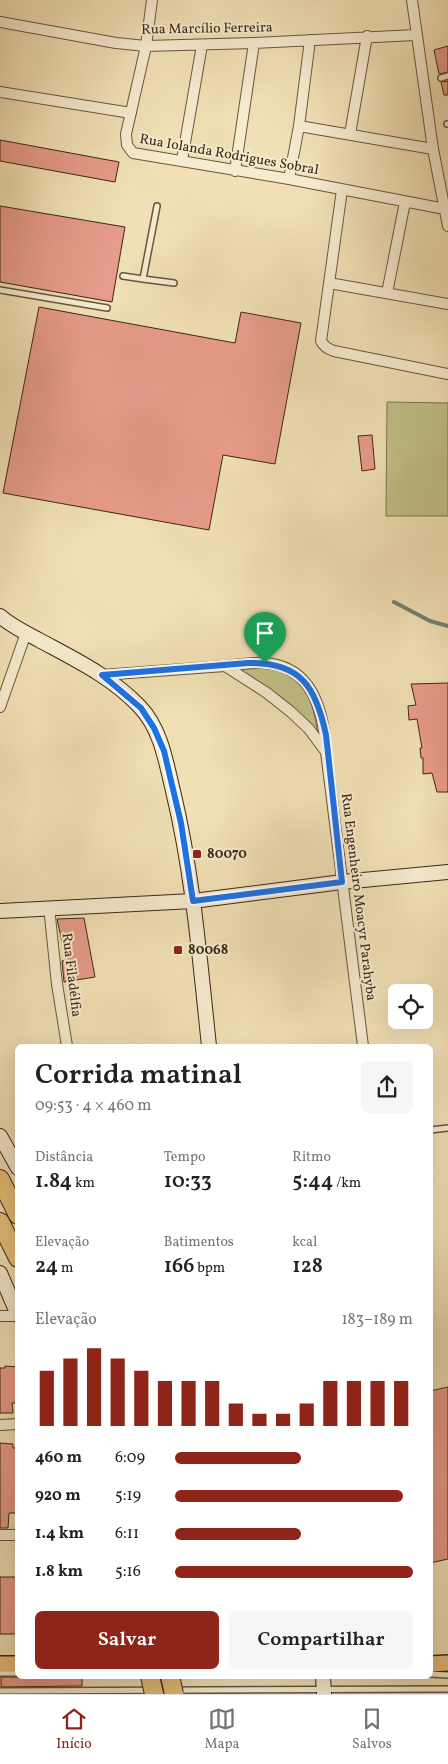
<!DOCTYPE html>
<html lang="pt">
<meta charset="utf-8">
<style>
body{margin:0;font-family:Vollkorn,serif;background:#f6f6f6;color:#222;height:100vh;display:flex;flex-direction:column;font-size:19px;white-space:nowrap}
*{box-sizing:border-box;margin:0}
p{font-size:16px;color:#767676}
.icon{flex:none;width:28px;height:28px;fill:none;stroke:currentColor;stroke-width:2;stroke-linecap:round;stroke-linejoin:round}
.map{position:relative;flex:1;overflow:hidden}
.drawer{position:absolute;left:15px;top:1044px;width:418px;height:635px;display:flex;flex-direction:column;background:#fff;border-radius:8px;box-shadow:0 5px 20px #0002}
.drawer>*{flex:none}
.controls{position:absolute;left:388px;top:984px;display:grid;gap:10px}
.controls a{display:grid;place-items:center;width:45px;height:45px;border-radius:8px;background:#fff;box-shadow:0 5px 20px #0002;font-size:25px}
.pin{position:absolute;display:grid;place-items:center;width:42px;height:42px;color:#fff;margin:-51px -21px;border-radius:50% 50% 50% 0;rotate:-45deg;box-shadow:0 0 5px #0007}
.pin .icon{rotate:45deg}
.round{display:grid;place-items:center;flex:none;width:52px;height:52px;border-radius:8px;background:#f6f6f6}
.head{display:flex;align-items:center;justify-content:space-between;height:85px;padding:0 20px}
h1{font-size:28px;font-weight:600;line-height:38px}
.figures{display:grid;grid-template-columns:repeat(3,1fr);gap:8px;height:85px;padding:5px 20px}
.figures div{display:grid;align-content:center}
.figures b{font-size:21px;font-weight:600}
.figures small{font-size:14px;font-weight:400}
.figures p{font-size:14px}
.chart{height:140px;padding:10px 20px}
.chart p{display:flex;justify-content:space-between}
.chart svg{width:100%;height:90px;margin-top:5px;stroke:#8f2418;stroke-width:6}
.cta{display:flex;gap:10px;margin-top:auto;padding:10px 20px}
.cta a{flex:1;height:58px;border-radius:8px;background:#8f2418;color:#fff;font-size:20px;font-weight:600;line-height:58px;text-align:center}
.cta a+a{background:#f6f6f6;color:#222}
ul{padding:0 20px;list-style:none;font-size:16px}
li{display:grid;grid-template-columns:80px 60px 1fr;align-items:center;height:38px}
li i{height:12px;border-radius:6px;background:#8f2418}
.tab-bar{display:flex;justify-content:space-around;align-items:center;height:70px;border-top:1px solid #e0e0e0;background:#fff;font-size:14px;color:#767676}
.tab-bar a{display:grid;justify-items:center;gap:2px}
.tab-bar .current{color:#8f2418}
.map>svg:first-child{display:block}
.green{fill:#c2c088;stroke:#7e744e}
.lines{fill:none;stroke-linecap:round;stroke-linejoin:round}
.stream{stroke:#758170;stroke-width:4}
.building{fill:#e79b8a;stroke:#3b2815}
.lane-casing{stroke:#68563d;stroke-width:8}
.street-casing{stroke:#68563d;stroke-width:12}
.secondary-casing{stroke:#3b2815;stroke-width:16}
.primary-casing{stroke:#3b2815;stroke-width:18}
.highway-casing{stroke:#3b2815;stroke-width:20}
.lane{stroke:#f6ebcf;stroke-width:5}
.street{stroke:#f6ebcf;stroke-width:10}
.secondary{stroke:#f6ebcf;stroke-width:14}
.primary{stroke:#e8c07a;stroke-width:15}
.highway{stroke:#e8c07a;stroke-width:18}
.highway-bridge-casing{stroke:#3b2815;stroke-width:20;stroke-linecap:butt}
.highway-bridge{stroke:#e8c07a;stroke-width:18}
.route-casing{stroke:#fff;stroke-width:10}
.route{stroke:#1a73e8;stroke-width:6}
.poi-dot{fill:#8f2418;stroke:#f6ebcf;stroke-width:2}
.labels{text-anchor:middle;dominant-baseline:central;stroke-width:4;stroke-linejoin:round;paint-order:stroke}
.street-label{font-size:14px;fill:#3b2815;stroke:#f6ebcf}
.poi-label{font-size:14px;font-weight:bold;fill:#3b2815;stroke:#f6ebcf;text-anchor:start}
</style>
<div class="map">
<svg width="448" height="1694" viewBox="0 0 448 1694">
<rect width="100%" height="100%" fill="#f1e0b5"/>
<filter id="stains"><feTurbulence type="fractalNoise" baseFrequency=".004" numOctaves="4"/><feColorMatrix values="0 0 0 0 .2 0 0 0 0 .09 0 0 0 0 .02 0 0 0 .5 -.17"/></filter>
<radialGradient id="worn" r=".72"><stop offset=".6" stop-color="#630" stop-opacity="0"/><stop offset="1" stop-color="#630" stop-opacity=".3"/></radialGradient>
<path class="green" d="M387 402 448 403V516H386Z
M268 664C277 668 289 672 296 678 310 690 316 718 318 736L237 668Z"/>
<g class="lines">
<path class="stream" d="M394 602 430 621 448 626"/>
</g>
<path class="building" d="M448 46V72L439 74 434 50Z
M448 81V95H444L441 82Z
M0 140 119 162 115 182 0 161Z
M0 206 125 227 112 302 0 282Z
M39 307 235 343 241 312 301 323 275 464 223 455 209 530 3 493Z
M372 435 375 469 362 471 358 436Z
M448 683V792H437L432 773 423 774V758H421L420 748H422L417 719 409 720 408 706 416 705 411 684Z
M84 918 95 977 64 982 62 961 66 960 57 919Z
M5 1366 18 1367V1403H12L13 1413H0V1368H5Z
M448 1387V1559L430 1563V1391Z
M0 1443 13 1444V1448H18V1513H9L8 1528H0Z
M0 1577H18V1634H0Z
M1 1677H82V1686L1 1687Z"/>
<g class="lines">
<g class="lane-casing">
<path id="lane" d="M441 78 448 76
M447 124H448
M123 276 143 279 157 206
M143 279 174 283
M0 290 107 308
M430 1130 448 1128
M0 1673H18
M430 1674 448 1675
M0 1691 448 1689"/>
</g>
<g class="street-casing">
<path id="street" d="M152 0 146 46 126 134 127 145 133 153 289 179 445 209
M412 0 433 149 448 226
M0 22 116 43 146 46 254 43 416 35
M0 92 131 113
M299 126 433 149
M350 134 367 36
M182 160 202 45
M235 171 254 43
M289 179 299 126 310 40
M342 190 321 341C324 347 328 349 334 351L448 374
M329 283 448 304
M387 293 405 202
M225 666C238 665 251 662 264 663 313 666 324 712 326 752
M102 675 225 666 267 693 291 712 309 729 326 752 363 1046
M0 707 26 633
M49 907 57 984 67 1046
M0 1316H18
M0 1425 18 1424
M0 1535H18"/>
</g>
<g class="secondary-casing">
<path id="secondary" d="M0 616C11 626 26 633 39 640 74 659 112 677 140 707 161 729 166 762 173 791 193 874 200 961 209 1046
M0 911 193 901 342 882 448 872
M0 1136 18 1168
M0 1273 18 1315
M323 1676 324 1694"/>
</g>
<g class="primary-casing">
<path id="primary" d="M0 1664H18
M430 1664 448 1663"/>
</g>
<g class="highway-casing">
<path id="highway" d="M0 1179 18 1215
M0 1222 18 1258"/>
</g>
<use href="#lane" class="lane"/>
<use href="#street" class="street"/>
<use href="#secondary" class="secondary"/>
<use href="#primary" class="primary"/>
<use href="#highway" class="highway"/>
<g class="highway-bridge-casing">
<path id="highway-bridge" d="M150 1676 154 1694
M170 1676 174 1694"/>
</g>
<use href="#highway-bridge" class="highway-bridge"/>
</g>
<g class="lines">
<g class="route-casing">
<path id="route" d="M248 663C301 662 316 687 326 735L342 882 193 901 181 823 164 751 154 728 141 708 102 675Z"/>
</g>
<use href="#route" class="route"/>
</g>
<g class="poi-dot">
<rect x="192" y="849" width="10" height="10" rx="2.5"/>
<rect x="173" y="945" width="10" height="10" rx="2.5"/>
</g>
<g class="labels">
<g class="street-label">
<text transform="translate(207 29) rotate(-1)">Rua Marcílio Ferreira</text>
<text transform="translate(229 155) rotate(10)">Rua Iolanda Rodrigues Sobral</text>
<text transform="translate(358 897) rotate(83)">Rua Engenheiro Moacyr Parahyba</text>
<text transform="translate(71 975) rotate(83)">Rua Filadélfia</text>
</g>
<g class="poi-label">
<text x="207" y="854">80070</text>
<text x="188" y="950">80068</text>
</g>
</g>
<rect width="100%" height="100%" filter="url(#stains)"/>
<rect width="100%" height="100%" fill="url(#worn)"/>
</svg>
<div class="controls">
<a><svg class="icon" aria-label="locate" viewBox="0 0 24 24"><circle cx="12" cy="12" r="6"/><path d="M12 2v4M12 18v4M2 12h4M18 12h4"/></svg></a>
</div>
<div class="pin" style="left:265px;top:663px;background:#1e9e55"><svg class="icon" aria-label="arrive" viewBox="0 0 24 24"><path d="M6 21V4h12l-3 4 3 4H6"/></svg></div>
<section class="drawer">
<div class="head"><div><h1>Corrida matinal</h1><p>09:53 · 4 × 460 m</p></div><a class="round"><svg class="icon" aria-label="share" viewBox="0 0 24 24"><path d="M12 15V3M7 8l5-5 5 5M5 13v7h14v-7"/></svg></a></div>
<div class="figures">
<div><p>Distância</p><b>1.84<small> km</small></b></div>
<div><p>Tempo</p><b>10:33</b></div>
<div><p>Ritmo</p><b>5:44<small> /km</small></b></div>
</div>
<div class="figures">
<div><p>Elevação</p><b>24<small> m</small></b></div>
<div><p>Batimentos</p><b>166<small> bpm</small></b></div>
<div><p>kcal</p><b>128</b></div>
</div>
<div class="chart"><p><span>Elevação</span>183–189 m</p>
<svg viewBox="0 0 160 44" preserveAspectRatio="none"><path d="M5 44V17M15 44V11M25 44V6M35 44V11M45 44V17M55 44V22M65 44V22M75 44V22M85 44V33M95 44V38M105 44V38M115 44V33M125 44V22M135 44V22M145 44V22M155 44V22"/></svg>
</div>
<ul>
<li><b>460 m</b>6:09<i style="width:53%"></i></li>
<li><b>920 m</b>5:19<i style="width:96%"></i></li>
<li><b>1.4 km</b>6:11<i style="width:53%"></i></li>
<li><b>1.8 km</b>5:16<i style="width:100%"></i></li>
</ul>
<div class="cta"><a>Salvar</a><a>Compartilhar</a></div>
</section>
</div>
<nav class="tab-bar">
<a class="current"><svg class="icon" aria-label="home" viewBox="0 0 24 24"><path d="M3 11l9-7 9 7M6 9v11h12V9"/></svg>Início</a>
<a><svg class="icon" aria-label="map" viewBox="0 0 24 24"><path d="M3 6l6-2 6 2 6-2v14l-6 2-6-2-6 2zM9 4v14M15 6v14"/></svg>Mapa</a>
<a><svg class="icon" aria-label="saved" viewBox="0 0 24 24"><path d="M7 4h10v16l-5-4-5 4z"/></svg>Salvos</a>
</nav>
